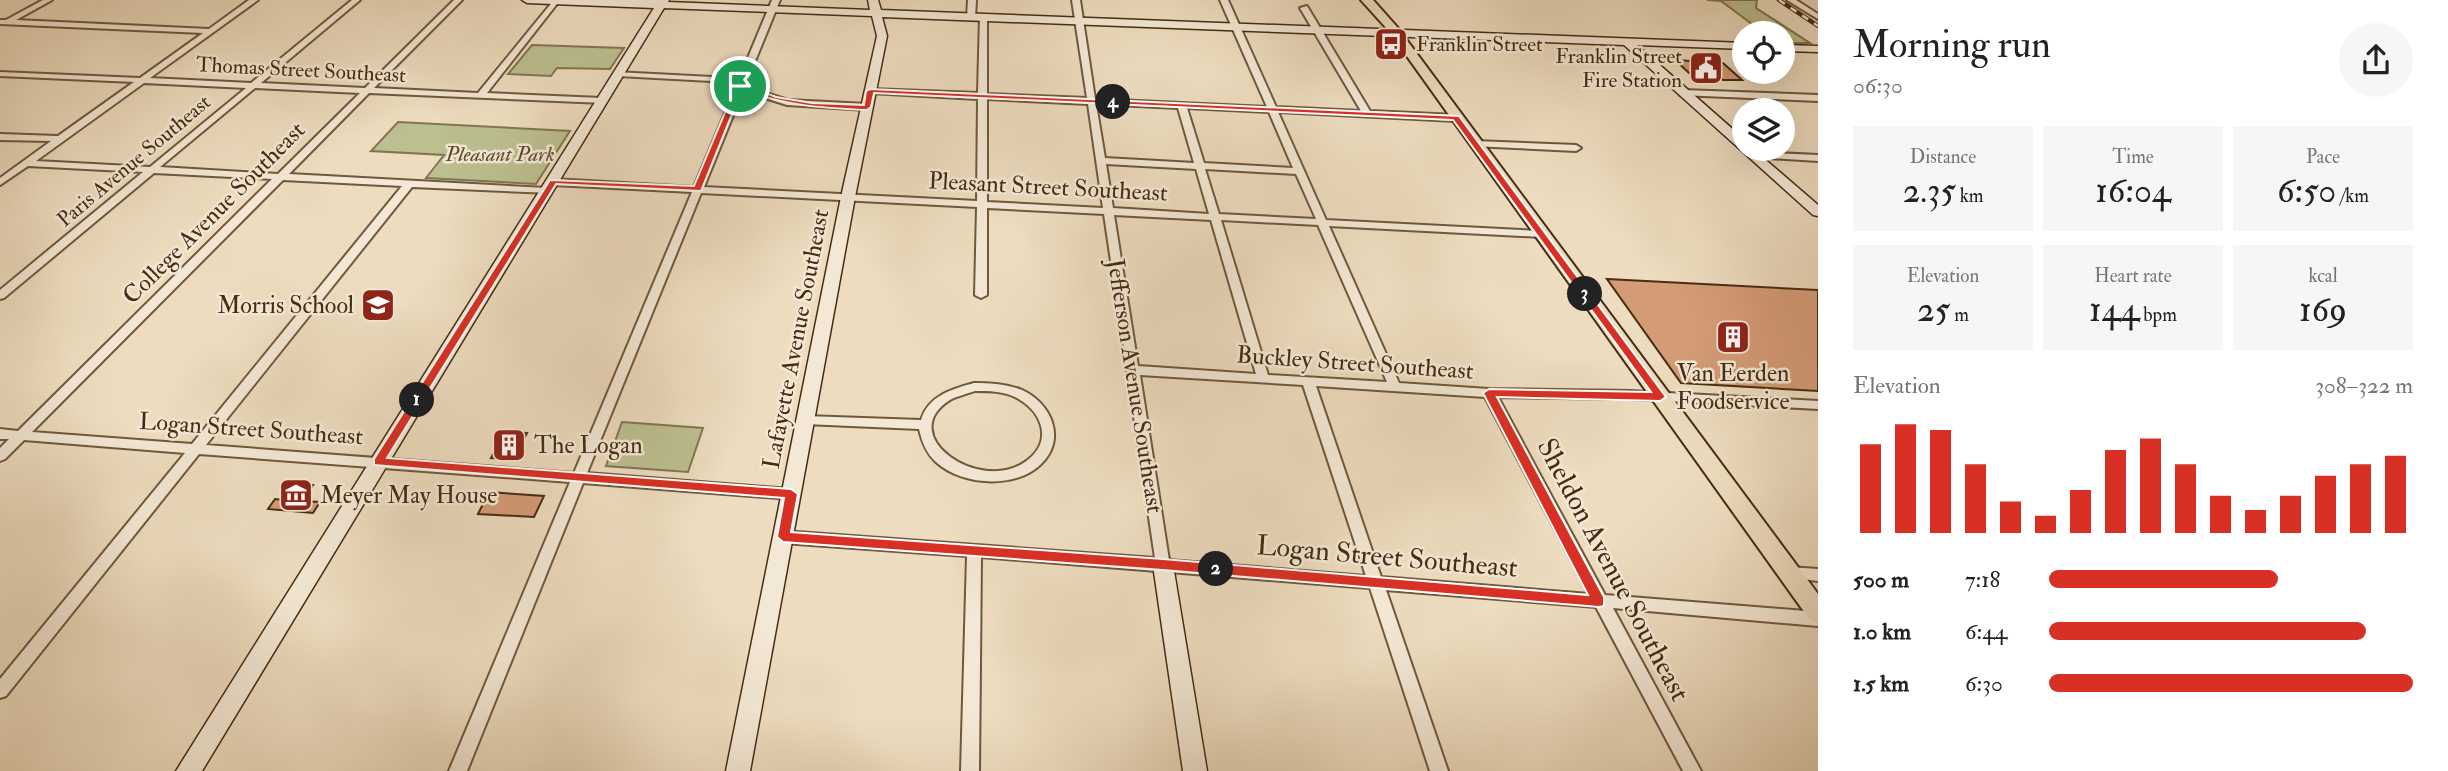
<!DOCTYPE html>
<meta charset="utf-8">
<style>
body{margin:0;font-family:"IM FELL Double Pica",serif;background:#f6f6f6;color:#222;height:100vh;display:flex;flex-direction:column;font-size:26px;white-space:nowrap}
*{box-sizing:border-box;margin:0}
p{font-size:23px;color:#767676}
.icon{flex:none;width:38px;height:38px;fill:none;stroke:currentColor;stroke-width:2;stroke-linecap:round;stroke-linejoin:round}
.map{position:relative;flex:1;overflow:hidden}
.drawer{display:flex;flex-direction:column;background:#fff;width:630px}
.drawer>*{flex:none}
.fabs{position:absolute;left:1732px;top:21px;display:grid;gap:14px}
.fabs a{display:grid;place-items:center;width:63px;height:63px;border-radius:50%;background:#fff;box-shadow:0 7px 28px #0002;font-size:35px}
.pin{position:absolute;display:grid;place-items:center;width:60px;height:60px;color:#fff;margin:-30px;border:4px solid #fff;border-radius:50%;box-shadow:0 2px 7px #0007}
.km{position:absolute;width:35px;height:35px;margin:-18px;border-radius:50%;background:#222;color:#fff;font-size:19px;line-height:35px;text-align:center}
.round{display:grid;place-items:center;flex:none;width:74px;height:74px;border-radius:37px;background:#f6f6f6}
.head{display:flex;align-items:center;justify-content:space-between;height:119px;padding:0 35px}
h1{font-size:38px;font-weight:600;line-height:52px}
.stats{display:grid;grid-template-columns:repeat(3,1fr);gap:10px;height:119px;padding:7px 35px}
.stats div{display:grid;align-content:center;border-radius:0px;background:#f6f6f6;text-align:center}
.stats b{font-size:35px;font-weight:600}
.stats small{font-size:19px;font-weight:400}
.stats p{font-size:19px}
.chart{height:196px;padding:14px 35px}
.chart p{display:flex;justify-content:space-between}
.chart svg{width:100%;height:126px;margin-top:7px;stroke:#d93025;stroke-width:6}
ul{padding:0 35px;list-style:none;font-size:23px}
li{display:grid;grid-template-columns:112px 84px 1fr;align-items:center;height:52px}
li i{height:18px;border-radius:9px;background:#d93025}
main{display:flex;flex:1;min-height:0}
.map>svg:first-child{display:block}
.green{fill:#bcbf90;stroke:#817650;stroke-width:2}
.building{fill:#d49b77;stroke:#462c11;stroke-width:2}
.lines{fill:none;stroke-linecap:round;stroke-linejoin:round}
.street-casing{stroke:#70583c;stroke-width:4}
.secondary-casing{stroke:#462c11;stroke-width:3}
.primary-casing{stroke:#462c11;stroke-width:4}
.street{fill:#f3e8d5;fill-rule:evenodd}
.secondary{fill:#f3e8d5;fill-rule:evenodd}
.primary{fill:#eddcbf;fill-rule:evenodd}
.rail-casing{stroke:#462c11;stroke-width:4.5}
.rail{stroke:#f3e8d5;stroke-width:2.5;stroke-dasharray:7;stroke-linecap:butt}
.route{fill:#d93025;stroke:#fff;stroke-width:2;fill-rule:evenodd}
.labels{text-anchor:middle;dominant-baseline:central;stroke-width:5;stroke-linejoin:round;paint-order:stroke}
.far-poi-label{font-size:21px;fill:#462c11;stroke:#f3e8d5;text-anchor:start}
.far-street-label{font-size:21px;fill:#462c11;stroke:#f3e8d5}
.far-park-label{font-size:21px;font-style:italic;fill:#5e492a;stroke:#f3e8d5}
.street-label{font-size:24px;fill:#462c11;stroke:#f3e8d5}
.poi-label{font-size:24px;fill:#462c11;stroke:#f3e8d5;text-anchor:start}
.near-street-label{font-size:28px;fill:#462c11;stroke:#f3e8d5}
</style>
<main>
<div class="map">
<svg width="1818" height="771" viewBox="0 0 1818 771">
<rect width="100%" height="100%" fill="#eddcbf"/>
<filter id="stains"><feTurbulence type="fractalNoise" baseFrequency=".00286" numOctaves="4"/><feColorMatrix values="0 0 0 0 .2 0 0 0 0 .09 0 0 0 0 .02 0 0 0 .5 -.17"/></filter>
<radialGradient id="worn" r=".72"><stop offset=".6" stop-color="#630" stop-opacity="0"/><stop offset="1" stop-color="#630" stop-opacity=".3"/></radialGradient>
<path class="green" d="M1707 0H1757L1756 8 1810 43H1783V33H1764L1721 1Z
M532 45 624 48 610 69 557 68 551 76 508 74Z
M398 122 570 131 536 184 426 178 444 155 371 151Z
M622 422 703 428 688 472 606 466Z"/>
<path class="building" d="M1675 60 1723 63 1742 80H1723L1717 74 1689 73Z
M1607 279 1818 290V391L1681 383Z
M506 431 527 433 513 459 491 458Z
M302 484 313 485 302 501 320 502 313 513 268 509 275 499 284 500 290 491H297Z
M489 492 544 496 534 517 478 514Z"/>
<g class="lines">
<g class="street-casing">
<path id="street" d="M43 0H52L16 20 209 29 249 0H258L150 78 251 83 352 0H360L261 83 365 88 454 0H462L374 88 478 93 554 0H560L487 93 601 98 605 101 604 103 369 93 289 174 547 188 550 189V193L412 187 206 445 574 473 692 192 553 185 548 182 553 179 694 187 735 89 711 81 618 76H615V72L712 77 737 84 772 0H780L745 86 788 100 867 104 871 107 867 110 787 105 743 91 704 187 977 201 978 99 870 93 866 91 870 89 978 93 980 16 987 18V94L1087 98 1072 0H1080L1095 99 1267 107 1220 0H1228L1276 107 1361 111 1300 8 1307 6 1370 111 1456 115 1460 118 1456 121 1278 112 1326 220 1541 231 1546 234 1541 237 1329 226 1399 383 1489 389 1630 391 1818 401V409L1630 399 1498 397 1605 595 1818 612V626L1613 608 1701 771H1683L1596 607 1386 590 1448 771H1430L1370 588 981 557 979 771H961L967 556 783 543 778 541 776 537 778 533 783 531 1155 558 1104 214 987 208V295L981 298 975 295 977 207 701 193 587 473 791 489 796 490 798 494 796 498 791 499 583 483 467 771H449L570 482 199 454 6 696 0 698V679L185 453 24 440 5 459 0 461V448L9 439H0V429L18 431 272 179 154 173 4 298 0 299V290L143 172 28 166 0 185V178L51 141 0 140V134L58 136 134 82 0 76V72L140 78 203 33 0 24V20H6ZM144 83 246 88 150 167 36 161ZM255 88 360 93 278 174 160 167ZM987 99 1088 104 1103 208 987 202ZM1096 104 1178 108 1194 163 1105 158ZM1187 108 1269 112 1293 168 1204 163ZM1106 164 1196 169 1209 214 1113 208ZM1205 169 1296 174 1316 219 1219 214ZM283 180 402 186 192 444 32 432ZM1114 215 1211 220 1256 374 1138 366ZM1221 220 1318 225 1387 382 1268 375ZM1140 375 1303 385 1366 576 1169 560ZM1316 386 1485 397 1589 594 1381 577Z
M968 0H976L975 18 971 20 967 18Z
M1787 0H1796L1818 14V19Z
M1683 90 1818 95V101L1680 95 1679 93Z
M1475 141 1576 145 1581 148 1576 151 1472 146V142Z
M1754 152 1818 155V161L1751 157V153Z
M974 383C990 383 1007 384 1022 390 1051 403 1067 439 1041 464 1016 489 962 486 936 462 926 453 922 442 919 429L805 424 799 420 805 416 921 420C928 396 952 389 974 383ZM975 391C989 391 1004 391 1017 398 1044 413 1053 443 1025 462 979 494 894 435 950 400 957 396 967 394 975 391Z
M1789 567 1818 569V581L1784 577 1782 573 1784 569Z"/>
</g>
<g class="secondary-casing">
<path id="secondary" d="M522 0H669L668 2 870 10 868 0H878L881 10 1745 43V49L1637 45 1745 140V149H1753L1818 205V216L1813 215 1624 45 882 17 887 36 855 197 750 771H726L841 197 877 36 872 16 664 8 202 771H176L654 8 527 3Z
M1783 45 1818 46V52L1783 51Z
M1163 556 1170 559 1173 565 1207 771H1183L1153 565 1156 559Z"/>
</g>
<g class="primary-casing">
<path id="primary" d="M1361 0H1373L1397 27 1818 594V623L1810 620 1389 31Z"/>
</g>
<use href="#street" class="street"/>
<use href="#secondary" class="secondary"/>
<use href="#primary" class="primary"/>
<g class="rail-casing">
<path id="rail" d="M1779 0 1818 26"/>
</g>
<use href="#rail" class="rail"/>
</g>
<path class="route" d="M740 83 776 97 812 103 864 105 866 91 870 89 1459 116 1666 397 1660 401 1497 397 1604 597V606L1599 607 1163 570 783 542 777 537 784 498 374 465V459L550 180 694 186 736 86ZM742 89C785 106 822 108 867 110L871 107 874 93 1453 120 1651 392 1489 389 1483 393 1588 595 1163 559 791 532 798 494 791 489 387 458 556 184 701 191Z"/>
<defs>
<g id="bus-square" transform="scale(1.75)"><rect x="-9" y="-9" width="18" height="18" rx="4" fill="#8f2418" stroke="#f3e8d5"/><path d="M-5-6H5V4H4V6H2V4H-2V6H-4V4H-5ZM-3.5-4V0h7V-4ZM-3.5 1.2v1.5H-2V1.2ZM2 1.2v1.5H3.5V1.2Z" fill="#fff"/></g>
<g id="civic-square" transform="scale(1.75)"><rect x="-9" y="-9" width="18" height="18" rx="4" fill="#8f2418" stroke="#f3e8d5"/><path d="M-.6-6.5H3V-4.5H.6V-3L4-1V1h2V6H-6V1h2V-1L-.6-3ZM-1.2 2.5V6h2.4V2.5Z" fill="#fff"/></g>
<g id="school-square" transform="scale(1.75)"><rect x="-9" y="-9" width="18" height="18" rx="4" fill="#8f2418" stroke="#f3e8d5"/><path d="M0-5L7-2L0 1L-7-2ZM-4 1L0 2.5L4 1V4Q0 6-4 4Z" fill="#fff"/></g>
<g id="building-square" transform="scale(1.75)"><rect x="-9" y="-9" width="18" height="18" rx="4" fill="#8f2418" stroke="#f3e8d5"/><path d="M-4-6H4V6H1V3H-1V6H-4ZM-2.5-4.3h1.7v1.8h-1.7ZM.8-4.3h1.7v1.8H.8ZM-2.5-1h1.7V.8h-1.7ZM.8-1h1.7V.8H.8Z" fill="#fff"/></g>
<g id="museum-square" transform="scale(1.75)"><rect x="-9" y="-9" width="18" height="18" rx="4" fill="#8f2418" stroke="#f3e8d5"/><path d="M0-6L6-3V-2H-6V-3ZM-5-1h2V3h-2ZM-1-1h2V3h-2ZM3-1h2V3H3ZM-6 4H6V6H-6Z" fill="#fff"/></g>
</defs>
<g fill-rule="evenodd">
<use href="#bus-square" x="1391" y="44"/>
<use href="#civic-square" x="1706" y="68"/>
<use href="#school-square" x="378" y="305"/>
<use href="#building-square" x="1733" y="337"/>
<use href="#building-square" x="509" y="445"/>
<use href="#museum-square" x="296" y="495"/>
</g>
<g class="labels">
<g class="far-poi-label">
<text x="1416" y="44">Franklin Street</text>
<text x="1682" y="56" text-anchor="end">Franklin Street<tspan x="1682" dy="24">Fire Station</tspan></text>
</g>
<g class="far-street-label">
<text transform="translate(301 70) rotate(3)">Thomas Street Southeast</text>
<text transform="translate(134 161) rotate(-40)">Paris Avenue Southeast</text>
</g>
<g class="far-park-label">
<text x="500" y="154">Pleasant Park</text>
</g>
<g class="street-label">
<text transform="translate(1048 187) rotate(3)">Pleasant Street Southeast</text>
<text transform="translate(214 213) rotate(-45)">College Avenue Southeast</text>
<text transform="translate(796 339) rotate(-79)">Lafayette Avenue Southeast</text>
<text transform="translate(1355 363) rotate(4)">Buckley Street Southeast</text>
<text transform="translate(1135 386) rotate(81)">Jefferson Avenue Southeast</text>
<text transform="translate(251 429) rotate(4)">Logan Street Southeast</text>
</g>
<g class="poi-label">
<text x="354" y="305" text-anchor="end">Morris School</text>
<text x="1733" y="373" text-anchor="middle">Van Eerden<tspan x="1733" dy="28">Foodservice</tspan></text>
<text x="534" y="445">The Logan</text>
<text x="320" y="495">Meyer May House</text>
</g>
<g class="near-street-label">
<text transform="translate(1387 557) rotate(5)">Logan Street Southeast</text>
<text transform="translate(1613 570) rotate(62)">Sheldon Avenue Southeast</text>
</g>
</g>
<rect width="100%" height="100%" filter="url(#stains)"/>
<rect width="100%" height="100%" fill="url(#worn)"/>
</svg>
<div class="fabs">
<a><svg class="icon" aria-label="locate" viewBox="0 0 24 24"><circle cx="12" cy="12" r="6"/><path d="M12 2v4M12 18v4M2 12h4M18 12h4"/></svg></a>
<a><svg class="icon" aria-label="layers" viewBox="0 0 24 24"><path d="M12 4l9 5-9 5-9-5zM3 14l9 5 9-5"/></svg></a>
</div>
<div class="pin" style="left:740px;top:86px;background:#1e9e55"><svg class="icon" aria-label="arrive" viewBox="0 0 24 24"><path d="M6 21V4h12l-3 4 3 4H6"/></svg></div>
<b class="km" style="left:417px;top:400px">1</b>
<b class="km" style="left:1216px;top:569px">2</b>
<b class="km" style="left:1585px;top:294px">3</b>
<b class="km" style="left:1113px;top:102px">4</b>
</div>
<section class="drawer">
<div class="head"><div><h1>Morning run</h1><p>06:30</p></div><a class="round"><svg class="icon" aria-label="share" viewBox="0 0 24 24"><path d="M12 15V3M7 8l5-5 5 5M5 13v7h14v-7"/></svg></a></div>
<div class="stats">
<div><p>Distance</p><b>2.35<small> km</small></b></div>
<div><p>Time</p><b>16:04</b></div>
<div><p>Pace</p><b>6:50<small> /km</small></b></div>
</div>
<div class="stats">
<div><p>Elevation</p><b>25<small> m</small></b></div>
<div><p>Heart rate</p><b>144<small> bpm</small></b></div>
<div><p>kcal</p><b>169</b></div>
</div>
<div class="chart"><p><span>Elevation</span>308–322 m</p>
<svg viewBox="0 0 160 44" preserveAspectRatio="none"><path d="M5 44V13M15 44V6M25 44V8M35 44V20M45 44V33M55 44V38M65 44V29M75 44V15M85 44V11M95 44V20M105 44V31M115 44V36M125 44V31M135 44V24M145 44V20M155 44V17"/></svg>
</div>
<ul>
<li><b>500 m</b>7:18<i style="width:63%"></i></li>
<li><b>1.0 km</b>6:44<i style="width:87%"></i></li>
<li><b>1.5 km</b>6:30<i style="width:100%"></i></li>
</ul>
</section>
</main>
